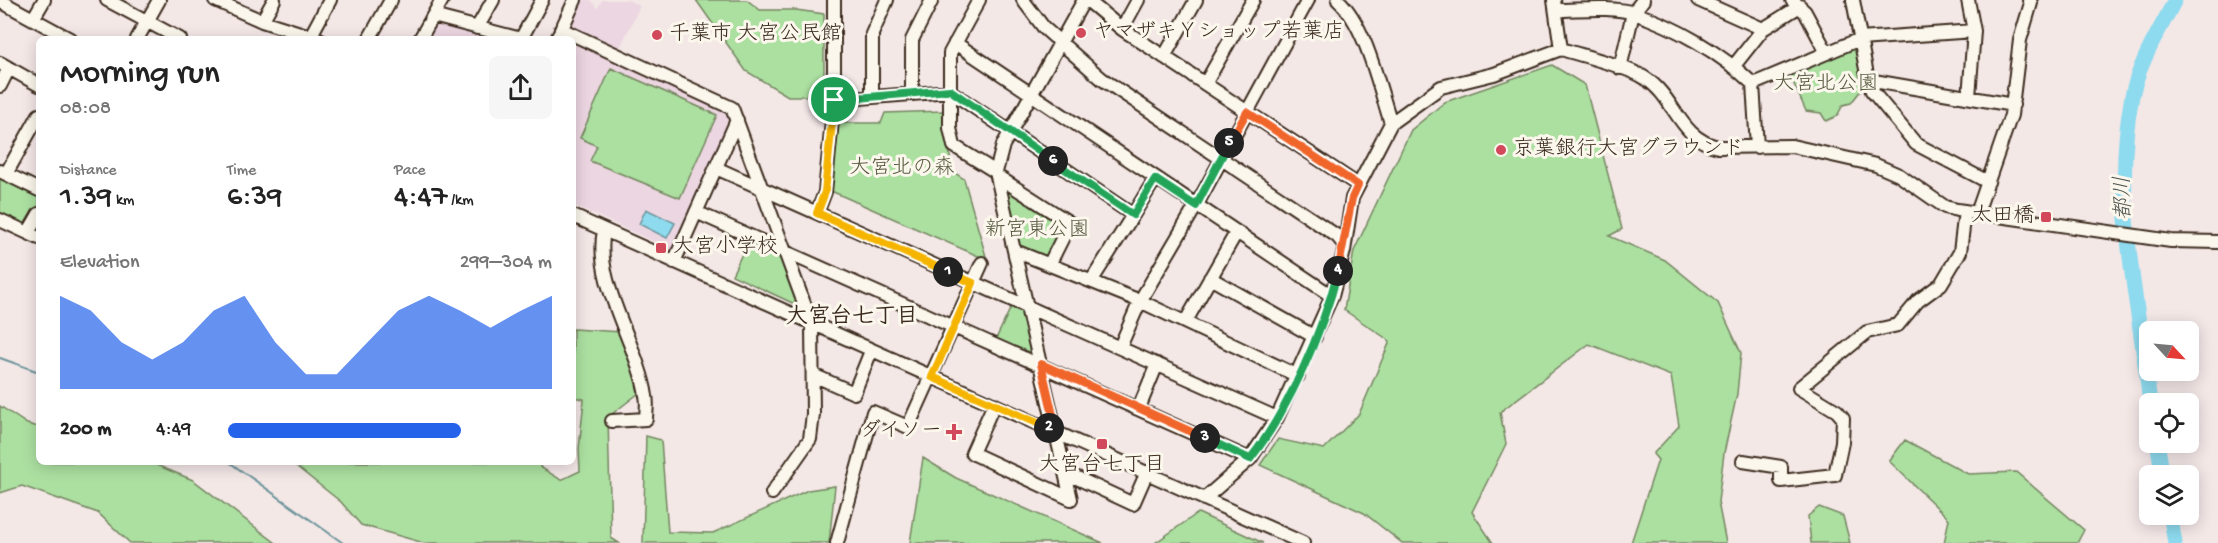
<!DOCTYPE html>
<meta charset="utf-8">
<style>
body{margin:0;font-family:"Gochi Hand","Klee One",sans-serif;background:#f6f6f6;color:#222;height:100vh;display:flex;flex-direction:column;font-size:22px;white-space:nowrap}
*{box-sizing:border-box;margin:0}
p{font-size:20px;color:#767676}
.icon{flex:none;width:33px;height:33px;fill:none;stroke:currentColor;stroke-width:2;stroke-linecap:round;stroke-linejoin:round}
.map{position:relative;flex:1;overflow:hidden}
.sheet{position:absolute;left:36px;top:36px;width:540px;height:429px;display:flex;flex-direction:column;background:#fff;border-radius:9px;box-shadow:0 3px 15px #0003}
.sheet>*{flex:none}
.needle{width:39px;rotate:116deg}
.fabs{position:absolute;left:2139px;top:321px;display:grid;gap:12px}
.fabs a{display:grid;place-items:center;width:60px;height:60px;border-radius:9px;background:#fff;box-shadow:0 3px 15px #0003;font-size:30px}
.pin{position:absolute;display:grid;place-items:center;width:51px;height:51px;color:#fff;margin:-26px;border:3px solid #fff;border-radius:50%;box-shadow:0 2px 6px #0007}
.km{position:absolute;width:30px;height:30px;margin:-15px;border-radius:50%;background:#222;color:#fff;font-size:16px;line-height:30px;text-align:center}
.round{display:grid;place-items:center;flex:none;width:63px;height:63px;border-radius:9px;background:#f6f6f6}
.headline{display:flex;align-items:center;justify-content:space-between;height:102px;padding:0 24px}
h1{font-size:33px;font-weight:600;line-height:45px}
.metrics{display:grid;grid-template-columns:repeat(3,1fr);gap:9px;height:102px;padding:6px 24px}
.metrics div{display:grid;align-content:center}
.metrics b{font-size:30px;font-weight:600}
.metrics small{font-size:16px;font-weight:400}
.metrics p{font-size:16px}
.chart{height:168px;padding:12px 24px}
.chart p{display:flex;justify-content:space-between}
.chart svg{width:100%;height:108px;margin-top:6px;fill:#2563eb;opacity:.7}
ul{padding:0 24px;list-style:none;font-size:20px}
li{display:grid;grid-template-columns:96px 72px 1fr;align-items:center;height:45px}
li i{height:15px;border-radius:8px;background:#2563eb}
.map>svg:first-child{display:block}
.built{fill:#ecd6e1}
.green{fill:#ace0a1;stroke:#748560;stroke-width:1.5}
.water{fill:#8edaee;stroke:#6d949b;stroke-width:1.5}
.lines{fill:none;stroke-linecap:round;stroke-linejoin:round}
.stream{stroke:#6d949b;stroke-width:2}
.river{stroke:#8edaee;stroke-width:15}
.minor-casing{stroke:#3b2a1e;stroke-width:16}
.minor{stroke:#fbf7ec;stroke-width:12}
.split-1-casing{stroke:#fff;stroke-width:12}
.split-2-casing{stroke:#fff;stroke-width:12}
.split-3-casing{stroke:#fff;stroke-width:12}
.split-4-casing{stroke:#fff;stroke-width:12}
.split-5-casing{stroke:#fff;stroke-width:12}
.split-6-casing{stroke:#fff;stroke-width:12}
.split-7-casing{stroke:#fff;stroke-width:12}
.split-1{stroke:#f5b400;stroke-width:8}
.split-2{stroke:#f5b400;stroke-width:8}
.split-3{stroke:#f0652b;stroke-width:8}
.split-4{stroke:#22a559;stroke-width:8}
.split-5{stroke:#f0652b;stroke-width:8}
.split-6{stroke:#22a559;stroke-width:8}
.split-7{stroke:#22a559;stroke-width:8}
.poi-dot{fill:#d1495b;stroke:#fbf7ec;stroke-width:2}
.labels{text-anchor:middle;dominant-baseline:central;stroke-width:6;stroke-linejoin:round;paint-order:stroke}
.poi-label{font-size:21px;fill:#3b2a1e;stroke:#fbf7ec;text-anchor:start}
.park-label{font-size:21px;fill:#57583f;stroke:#fbf7ec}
.water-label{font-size:22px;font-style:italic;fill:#505652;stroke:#fbf7ec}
.neighbourhood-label{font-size:22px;font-weight:bold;fill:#3b2a1e;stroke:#fbf7ec}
</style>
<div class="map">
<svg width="2218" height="543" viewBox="0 0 2218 543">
<rect width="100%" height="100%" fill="#f4e8e7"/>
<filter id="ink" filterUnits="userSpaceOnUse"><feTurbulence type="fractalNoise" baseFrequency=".0167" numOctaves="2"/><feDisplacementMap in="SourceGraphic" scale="12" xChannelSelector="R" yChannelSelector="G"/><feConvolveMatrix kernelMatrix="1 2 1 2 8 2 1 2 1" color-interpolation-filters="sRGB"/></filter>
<g filter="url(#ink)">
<path class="built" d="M578 0H591L598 8 602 0H628L640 6 618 52 565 29Z
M439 22 496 35 494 39H426L433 24Z
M564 34 731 109 735 118 675 251 573 205V39H560Z"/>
<path class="green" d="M696 0H747L760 10H796L824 14V96H788L746 71Z
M1850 47 1857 50 1865 85 1851 103 1843 105 1837 116 1826 121 1821 113 1806 111 1789 73Z
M1552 65 1585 85 1622 229 1609 236 1665 260 1718 303 1741 353 1737 394 1724 453 1718 502 1726 543H1631L1658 460 1653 454 1679 426 1671 376 1589 344 1500 412 1506 444 1472 512 1493 543H1402L1364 513 1260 465 1278 439 1324 449 1359 414 1390 341 1344 310 1354 251 1411 130 1445 102Z
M611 68 717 115 680 198 590 161 597 146 580 138Z
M944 111 952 171 964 179 987 260 831 191 836 123H881L885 113Z
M0 171 39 191V205L29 224 21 227 0 217Z
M1003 186 1066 224 1050 256 1046 258 1018 246Z
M750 237 780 252 799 306 732 275Z
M1013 303 1024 308 1035 355 1032 358 995 341Z
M573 329 622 332 643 390 608 417 611 538 619 543H424L361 525 341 502 297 467 298 462H541L540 467 561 480 580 471 579 449 584 399 573 397Z
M0 406 27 424 39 427V462H149L193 480 276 543H130L98 513 22 486 0 493Z
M646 436 661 440 668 532 713 533 808 490 835 486 829 543H643Z
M1905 440 1968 474 2016 472 2084 530 2077 543H1944L1949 519 1889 461Z
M923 458 956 478 1103 543H910Z
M1819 507 1843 516 1850 543H1811L1808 516Z
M1198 513 1263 543H1155Z"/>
<path class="water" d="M646 209 675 223 667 238 639 224Z"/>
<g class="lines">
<path class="stream" d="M0 358 39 372
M229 462 343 543"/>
<path class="river" d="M2150 404C2139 298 2111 203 2132 96 2139 62 2160 30 2175 0
M2157 442 2163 476
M2170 514 2175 543"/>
<g class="minor-casing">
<path id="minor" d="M107 0 180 39
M215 0 262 21 319 39
M834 0V100L950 91 1133 215 1092 280
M979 0 950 53V128L954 146 996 172
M1023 0 1044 28 1102 79 1337 236 1343 243
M1087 0 1122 29 1358 185
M1338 0C1366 25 1379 88 1391 123
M1554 0 1561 49
M1698 0 1763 29
M1792 0 1805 12 1827 53
M1853 0 1868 80 2013 105
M1968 0 1974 31 1969 97
M0 1 70 39
M1556 10C1580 10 1611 6 1634 13 1676 27 1721 53 1753 84L1757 147
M433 16 521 39 542 0
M33 19 44 0
M262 21 274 0
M477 28 493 0
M561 29 732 108 812 325 813 414 810 439 772 493
M1122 29 1138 0
M137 39 159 0
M309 39 330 0
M369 39 391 0
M420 39 442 0
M557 39 575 0
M955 43 1332 296
M1164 57 1196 0
M0 63 39 85
M1733 67 1763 29 1800 6
M1620 68 1633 13 1643 0
M1868 80 1872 91 1916 144 1988 182
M1205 84 1253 0
M1753 84 1860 39 1974 31
M0 86 9 68
M912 93V40L932 0
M872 95V34L887 0
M716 168 1277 418
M0 171 39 190
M6 174 39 115
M997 176 1070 223 1050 263
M696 212 1250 459
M817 213 825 192 834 100
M1977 213 2011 115 2020 40 2031 3 2029 0
M1133 215 1155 179
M573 216 1303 543
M0 220 39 238
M604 231C593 281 639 347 646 396 648 403 646 412 646 419L612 421
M28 233 39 214
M1015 251 1140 301 1298 376
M674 262 737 120
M1210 278 1315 337
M1186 321 1236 233
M1120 347 1140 301 1196 206 1308 0
M813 375 854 393 871 351
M994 404 972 453 1071 499 996 172 1003 145 1084 0
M1139 408 1157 364
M1743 461 1781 467V481L1835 475 1842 442 1843 418 1837 411 1799 388 1867 332 1898 325 1918 301 1941 284 1960 252 1965 211
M1069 480 1075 477 1133 504 1147 472
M1204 499 1250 459 1277 418 1332 296 1344 251 1352 198 1391 123 1441 87 1494 74 1561 49C1583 56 1627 66 1645 78 1676 98 1678 138 1718 147L1792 146 1876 165 1899 175 1945 207 1957 210 2171 241 2218 242
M837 543 873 412 908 427 982 263"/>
</g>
<use href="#minor" class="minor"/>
</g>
</g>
<g class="lines" filter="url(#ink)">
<g class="split-1-casing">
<path id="split-1" d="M834 100 825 192 817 213 948 272"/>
</g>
<g class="split-2-casing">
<path id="split-2" d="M948 272 973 283 932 377 1049 428"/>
</g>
<g class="split-3-casing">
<path id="split-3" d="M1049 428 1057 432 1041 364 1205 438"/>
</g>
<g class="split-4-casing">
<path id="split-4" d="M1205 438 1250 459C1288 412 1323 330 1338 271"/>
</g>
<g class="split-5-casing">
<path id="split-5" d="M1229 143 1247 112 1358 185 1352 198 1338 271"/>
</g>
<g class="split-6-casing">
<path id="split-6" d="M1053 161 1133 215 1155 179 1196 206 1229 143"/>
</g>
<g class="split-7-casing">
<path id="split-7" d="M834 100 950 90 1053 161"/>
</g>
<use href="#split-1" class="split-1"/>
<use href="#split-2" class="split-2"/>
<use href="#split-3" class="split-3"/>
<use href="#split-4" class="split-4"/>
<use href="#split-5" class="split-5"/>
<use href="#split-6" class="split-6"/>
<use href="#split-7" class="split-7"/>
</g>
<g class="poi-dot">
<circle cx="1081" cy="33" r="6"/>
<circle cx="657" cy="35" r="6"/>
<circle cx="1501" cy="150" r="6"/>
<rect x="2040" y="211" width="12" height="12" rx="3"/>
<rect x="655" y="242" width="12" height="12" rx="3"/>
<path d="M951 423h6v6h6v6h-6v6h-6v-6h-6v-6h6z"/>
<rect x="1096" y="438" width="12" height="12" rx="3"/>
</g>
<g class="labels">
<g class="poi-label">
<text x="1093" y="33">ヤマザキＹショップ若葉店</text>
<text x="669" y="35">千葉市 大宮公民館</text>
<text x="1513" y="150">京葉銀行大宮グラウンド</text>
<text x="2034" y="217" text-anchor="end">太田橋</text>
<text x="673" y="248">大宮小学校</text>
<text x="942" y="432" text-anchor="end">ダイソー</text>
<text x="1102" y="466" text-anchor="middle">大宮台七丁目</text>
</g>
<g class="park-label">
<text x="1826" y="85">大宮北公園</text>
<text x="902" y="169">大宮北の森</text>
<text x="1037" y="231">新宮東公園</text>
</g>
<g class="water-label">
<text transform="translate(2125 198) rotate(-92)">都川</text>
</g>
<g class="neighbourhood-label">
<text x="852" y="318">大宮台七丁目</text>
</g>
</g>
</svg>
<div class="fabs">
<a><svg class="needle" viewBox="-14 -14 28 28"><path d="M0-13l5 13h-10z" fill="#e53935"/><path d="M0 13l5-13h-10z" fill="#767676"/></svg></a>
<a><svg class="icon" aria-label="locate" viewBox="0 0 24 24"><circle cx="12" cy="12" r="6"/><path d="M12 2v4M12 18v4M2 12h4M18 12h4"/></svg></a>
<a><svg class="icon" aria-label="layers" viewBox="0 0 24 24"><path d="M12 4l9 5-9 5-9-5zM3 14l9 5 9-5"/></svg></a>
</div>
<div class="pin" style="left:834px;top:100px;background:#1e9e55"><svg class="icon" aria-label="arrive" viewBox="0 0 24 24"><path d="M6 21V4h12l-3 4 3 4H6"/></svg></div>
<b class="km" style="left:948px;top:272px">1</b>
<b class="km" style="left:1049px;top:428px">2</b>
<b class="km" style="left:1205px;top:438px">3</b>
<b class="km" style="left:1338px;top:271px">4</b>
<b class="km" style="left:1229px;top:143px">5</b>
<b class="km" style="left:1053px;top:161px">6</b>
<section class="sheet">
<div class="headline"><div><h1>Morning run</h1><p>08:08</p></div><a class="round"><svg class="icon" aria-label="share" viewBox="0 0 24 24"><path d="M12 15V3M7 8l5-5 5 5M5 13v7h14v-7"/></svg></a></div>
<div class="metrics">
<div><p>Distance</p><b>1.39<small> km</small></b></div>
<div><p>Time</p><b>6:39</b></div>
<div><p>Pace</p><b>4:47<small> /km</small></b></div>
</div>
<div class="chart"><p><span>Elevation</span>299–304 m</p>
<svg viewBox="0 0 160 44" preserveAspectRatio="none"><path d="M0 44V6L10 12L20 25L30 32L40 25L50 12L60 6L70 25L80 38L90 38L100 25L110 12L120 6L130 12L140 19L150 12L160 6V44z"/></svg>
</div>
<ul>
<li><b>200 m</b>4:49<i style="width:72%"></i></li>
</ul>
</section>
</div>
